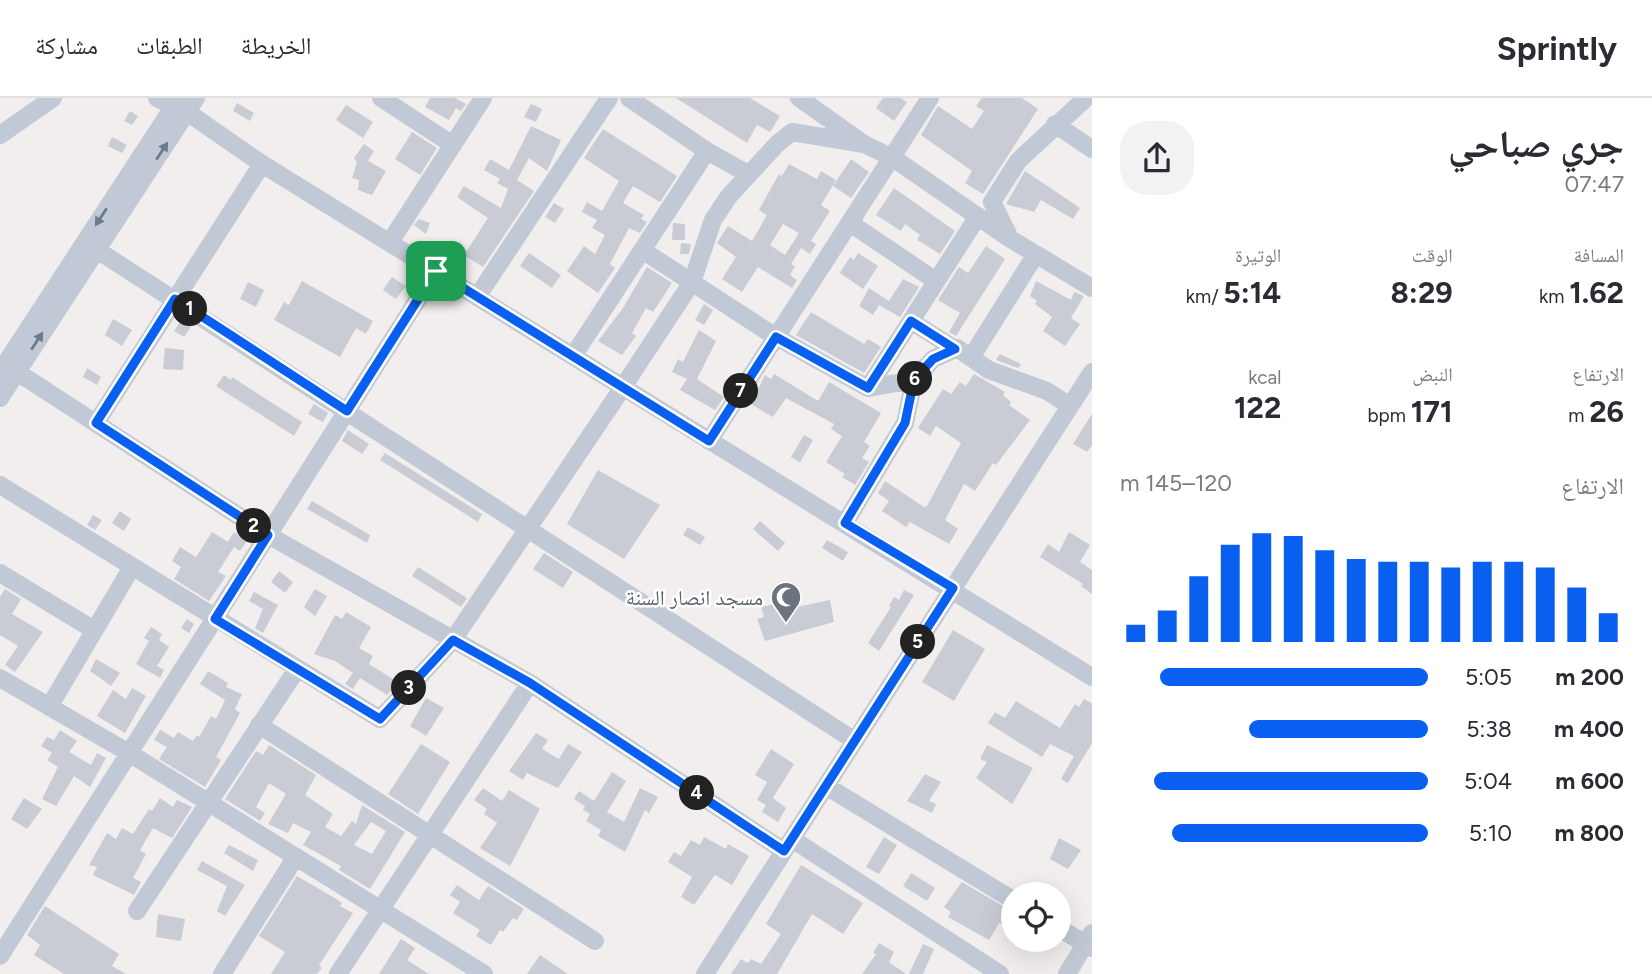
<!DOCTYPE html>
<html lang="ar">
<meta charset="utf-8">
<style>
body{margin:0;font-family:Figtree,"Noto Naskh Arabic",sans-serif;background:#f2f2f3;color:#2b2b33;direction:rtl;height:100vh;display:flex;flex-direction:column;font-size:26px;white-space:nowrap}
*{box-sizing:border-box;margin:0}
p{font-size:23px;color:#7c7c81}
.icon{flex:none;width:38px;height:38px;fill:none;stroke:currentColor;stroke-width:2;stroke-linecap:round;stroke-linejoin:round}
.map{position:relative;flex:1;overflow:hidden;direction:ltr}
.details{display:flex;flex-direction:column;background:#fff;width:560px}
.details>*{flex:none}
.fabs{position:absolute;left:1001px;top:784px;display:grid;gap:14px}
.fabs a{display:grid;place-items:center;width:70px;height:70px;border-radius:50%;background:#fff;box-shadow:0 7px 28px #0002;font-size:35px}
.pin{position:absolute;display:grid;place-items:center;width:60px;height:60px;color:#fff;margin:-30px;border-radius:14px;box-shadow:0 4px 10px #0006}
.km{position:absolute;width:35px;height:35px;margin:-18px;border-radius:50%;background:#222;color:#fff;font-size:19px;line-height:35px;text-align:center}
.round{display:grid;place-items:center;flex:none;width:74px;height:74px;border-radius:28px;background:#f2f2f3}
.headline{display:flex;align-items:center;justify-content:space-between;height:119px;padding:0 28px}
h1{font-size:38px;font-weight:700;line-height:52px}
.stats{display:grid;grid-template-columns:repeat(3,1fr);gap:10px;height:119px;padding:7px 28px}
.stats div{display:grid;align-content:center}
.stats b{font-size:30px;font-weight:700}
.stats small{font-size:19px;font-weight:400}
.stats p{font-size:19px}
.chart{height:196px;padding:14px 28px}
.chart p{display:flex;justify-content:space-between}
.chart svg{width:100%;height:126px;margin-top:7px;stroke:#085ff0;stroke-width:6}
ul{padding:0 28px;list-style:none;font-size:23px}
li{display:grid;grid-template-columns:112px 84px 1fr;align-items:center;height:52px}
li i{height:18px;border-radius:9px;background:#085ff0}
header{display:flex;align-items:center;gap:42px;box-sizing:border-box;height:98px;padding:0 35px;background:#fff;border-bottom:2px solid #e1e1e2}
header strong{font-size:33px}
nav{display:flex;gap:38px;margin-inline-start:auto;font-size:24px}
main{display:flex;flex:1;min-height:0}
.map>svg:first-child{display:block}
.building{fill:#c9ccd4;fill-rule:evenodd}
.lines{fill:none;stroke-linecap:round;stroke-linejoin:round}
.minor{stroke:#c0c9d5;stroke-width:18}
.oneway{fill:#6f7a87}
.route-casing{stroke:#fff;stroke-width:14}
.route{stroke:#085ff0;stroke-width:9}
.labels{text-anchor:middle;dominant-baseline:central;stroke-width:5;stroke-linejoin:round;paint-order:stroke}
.worship-label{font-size:21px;fill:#5b616d;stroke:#fff;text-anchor:end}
</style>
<header>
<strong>Sprintly</strong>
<nav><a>الخريطة</a><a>الطبقات</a><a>مشاركة</a></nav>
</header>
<main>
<section class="details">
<div class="headline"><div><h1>جري صباحي</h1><p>07:47</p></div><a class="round"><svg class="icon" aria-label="share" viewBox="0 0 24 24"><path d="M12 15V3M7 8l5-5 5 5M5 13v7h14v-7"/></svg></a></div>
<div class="stats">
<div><p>المسافة</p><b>1.62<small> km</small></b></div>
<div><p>الوقت</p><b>8:29</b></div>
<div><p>الوتيرة</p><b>5:14<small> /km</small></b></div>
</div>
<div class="stats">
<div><p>الارتفاع</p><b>26<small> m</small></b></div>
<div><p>النبض</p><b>171<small> bpm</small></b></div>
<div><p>kcal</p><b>122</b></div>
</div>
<div class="chart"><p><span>الارتفاع</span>120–145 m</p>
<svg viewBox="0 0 160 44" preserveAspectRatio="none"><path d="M5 44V38M15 44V33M25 44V21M35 44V10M45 44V6M55 44V7M65 44V12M75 44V15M85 44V16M95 44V16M105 44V18M115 44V16M125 44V16M135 44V18M145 44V25M155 44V34"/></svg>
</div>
<ul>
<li><b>200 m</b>5:05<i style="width:87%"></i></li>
<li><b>400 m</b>5:38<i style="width:58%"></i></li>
<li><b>600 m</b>5:04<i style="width:89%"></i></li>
<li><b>800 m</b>5:10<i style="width:83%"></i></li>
</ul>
</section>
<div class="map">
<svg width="1092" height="876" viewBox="0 0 1092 876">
<rect width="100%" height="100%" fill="#f1eeed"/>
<path class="building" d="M430 0H455L466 6 461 13 456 10 449 22 425 9Z
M676 0H750L780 18 770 34 757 27 747 45Z
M883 0H900L907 4 894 23 876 10Z
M982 0H1022L1038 11 983 96 965 85 972 73 921 37 938 8 972 31 984 13 976 8Z
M237 5 254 15 250 23 233 13Z
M531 6 542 11 536 24 524 19Z
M346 7 373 24 363 40 336 22Z
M130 13 138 18 132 27 124 23Z
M531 28 561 42 547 73 529 60 517 82 534 93 483 169 464 157 488 120 457 99 464 88 501 110 508 91 497 85 500 81 484 72 490 61 509 72Z
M603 31 677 78 660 104 633 88 623 105 644 117 641 121 647 124 640 135 629 130 610 166 615 170 598 195 567 173 584 148 595 156 605 137 592 130 597 122 582 114 587 104 602 113 619 83 584 60Z
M412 34 437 50 420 77 395 61Z
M112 39 127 47 122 55 108 48Z
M364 46 374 53 368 63 386 73 372 97 358 92 359 82 352 80 357 64 354 60Z
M851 61 869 74 851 100 833 88Z
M789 66 817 81 821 73 836 82 821 107 830 113 811 143 816 146 810 156 801 150 791 166 795 168 790 177 797 182 792 190 758 169 742 194 722 181 736 159 717 145 728 128 752 143 767 117 759 112 779 76 782 78ZM783 126 799 135 785 157 770 147Z
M1025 73 1080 110 1073 121 1041 102 1034 114 1006 106Z
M894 90 955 133 940 156 917 142 920 137 905 126 901 133 876 117Z
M554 105 564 111 555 125 545 119Z
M419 121 430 125 426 136 414 127Z
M673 125 685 126V142H672Z
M681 145 691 146 689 156H680Z
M986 148 1005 161 956 238 949 234 960 215 938 202 959 169 968 175Z
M529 155 561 177 552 190 520 168Z
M858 155 878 168 863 191 840 175 850 159 854 162Z
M647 169 672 185 653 214 646 210 632 235 636 238 622 257 598 243 623 210Z
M392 179 406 188 396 201 383 192Z
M903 181 919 189 900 219 879 207 873 217 859 208 869 190 889 203Z
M302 183 373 223 366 236 356 230 340 259 274 222 284 204 289 207Z
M1036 183 1071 202 1074 194 1084 198 1071 220 1080 226 1065 248 1043 233 1052 219 1035 206 1037 203 1030 198Z
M248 184 264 192 256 209 240 201Z
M704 206 713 212 704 227 695 222Z
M811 214 864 246 868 241 881 249 864 275 796 237Z
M113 221 132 232 122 248 105 237Z
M182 221 192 227 184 239 174 233Z
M699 232 716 243 697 281 724 299 715 312 680 292 687 281 672 274 678 261 683 264Z
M165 250 184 252 183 272 163 271Z
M1000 256 1021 266 1018 270 996 262Z
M87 270 101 279 97 287 83 279Z
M774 276 818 303 829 284 881 315 864 344 870 348 862 360 869 364 855 387 842 379 845 376 826 364 842 338 831 331 834 326 786 300 773 319 751 306 765 277 771 281Z
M974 276 1005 294 1003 297 1011 304 1009 307 1030 322 996 367 993 365 975 393 964 386 945 422 958 431 949 446 910 424 906 429 882 413 889 403 878 395 885 383 924 409 927 408 961 345 936 328 930 338 918 330 943 291 951 296 960 284 966 288Z
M224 277 231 282 232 279 302 324 294 338 216 288Z
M314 306 328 315 323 324 308 316Z
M1092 316V347L1087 354 1073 346Z
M348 332 369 346 362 356 342 343Z
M804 337 813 342 800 364 791 359Z
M385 355 482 416 478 424 380 362Z
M598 372 660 407 624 461 567 426Z
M312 403 370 437 367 445 307 411Z
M120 413 131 421 124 433 112 425Z
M93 417 102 422 95 432 87 427Z
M760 423 785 445 778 453 753 431Z
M688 429 705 439 700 447 683 437Z
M212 434 228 444 234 434 247 443 240 453 234 449 218 474 226 478 209 503 174 481 181 469 172 463 180 449 196 459Z
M1069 434 1090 447 1080 464 1092 472V496L1081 488 1083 486 1040 459 1048 446 1059 454Z
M827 442 848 454 843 463 822 450Z
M544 455 573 474 563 490 533 471Z
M418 469 467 500 461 509 412 478Z
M279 473 293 484 285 495 271 484Z
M5 491 21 501 12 516 43 534 15 574 5 567 18 548 0 537V499Z
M315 491 327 498 315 518 304 509Z
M904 492 914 497 879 553 868 545 891 509 889 508 894 499 899 502Z
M254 494 278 507 263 535 255 530 263 511 249 503Z
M795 501 797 509 830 502 834 524 765 543 757 521 764 519 761 509Z
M346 514 371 529 359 550 373 558 369 566 398 584 387 597 360 580 353 591 345 586 353 575 335 563 314 556 335 517 342 521Z
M187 521 194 526 189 535 181 530Z
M151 529 162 536 159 542 169 549 157 568 164 572 160 580 136 566 149 543 144 540Z
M953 532 985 551 954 603 922 584Z
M96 561 120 575 111 588 90 573Z
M208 573 228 585 226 589 242 596 235 611 240 615 216 659 221 662 205 689 159 661 167 649 154 642 160 632 174 640 178 634 193 643 197 637 199 639 211 618 216 621 225 602 200 586Z
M132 590 146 598 125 635 97 618 113 592 126 601Z
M426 600 444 610 426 638 410 628Z
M1084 601 1092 605V645L1068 685 1061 681 1074 658 1050 646 1042 659 988 625 995 614 1005 620 1016 603 1060 630 1075 606 1079 609Z
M60 632 77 643 69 654 91 667 97 655 106 660 90 689 74 678 56 708 42 701 58 669 47 662 52 655 41 648 47 639 54 642Z
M536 635 548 642 542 651 559 661 568 646 582 654 558 690 527 675 523 682 509 673Z
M421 646 450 664 418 716 388 696Z
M269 647 316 677 305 697 333 716 325 729 341 738 352 723 356 726 362 707 405 734 370 791 339 772 341 768 303 747 311 734 293 725 288 735 268 726 286 696 269 685 256 709 265 715 260 723 225 701 256 653 263 657ZM371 724 386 733 372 756 354 747Z
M987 647 1033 670 1012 706 976 680 987 664 980 661Z
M771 651 794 666 773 700 786 710 778 724 762 714 766 707 757 702 767 684 755 677Z
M612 674 626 683 607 714 624 724 640 690 658 699 649 715 645 712 625 754 598 738 601 732 586 723 590 716 583 712 585 708 574 701 579 693 594 703Z
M925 676 941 684 929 703 936 706 932 715 907 703Z
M483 690 502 703 509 692 540 711 510 768 480 750 497 725 484 716 487 711 474 702Z
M24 700 42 711 27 731 11 721Z
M160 700 173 709 177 702 192 709 172 740 153 730 140 752 146 756 133 780 141 784 134 797 93 777 97 769 89 767 107 735 116 741 122 730 133 736 149 711 152 713Z
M704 739 726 751 728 746 749 758 732 787 715 777 694 807 681 799 692 779 668 764 674 754 681 758 691 742 700 747Z
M884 739 897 747 879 776 866 769Z
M1059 740 1081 752 1068 771 1050 761Z
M229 747 258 762 253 773 224 755Z
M202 763 245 787 225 818 217 813 227 788 197 772Z
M801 767 863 805 843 836 812 816 777 876H731L741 861 748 865 751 861 761 866 781 836 766 826Z
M911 775 935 790 927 803 903 788Z
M297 778 338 802 342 805 340 808 353 815 319 867 322 870 317 876H271L285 854 259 838Z
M962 784 1013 814 1007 829 999 825 989 842 948 819 951 814 944 809Z
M457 787 479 802 488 788 524 811 517 822 513 820 503 834 500 832 491 847 476 838 480 832 453 815 460 804 450 797Z
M45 808 119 856 112 868 126 876H64L34 857 40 847 27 837Z
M158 816 185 821 181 843 156 839Z
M401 841 415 850 407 862 429 876H379Z
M879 845 894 854 889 864 906 876H862L876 856 873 855Z
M923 846 934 851 923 876H909Z
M540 857 553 866 568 876H527Z"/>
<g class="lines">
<path class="minor" d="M157 0 187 14 262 66 1092 579
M381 0 453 47
M629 0 707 53 748 76
M799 0 864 46 893 60 1009 140 1092 190
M1055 26 1092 51
M0 37 53 0
M850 125 936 183
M1008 136 992 104 1018 63 1086 0
M390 144 483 0
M97 152 855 643
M642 152 776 239 868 290 914 282 933 261 957 250 989 272 1047 293 1070 308
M477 199 609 0
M911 223 955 251
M573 258 707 53
M972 258 1036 156
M0 274 179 0
M17 274 268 437 530 585 784 753
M868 290 978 118
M0 300 196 0
M96 325 262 66
M709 343 930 0
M0 387 380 621 453 542 623 289 692 184 713 122 729 98 778 45 792 34 864 46
M845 425 905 325 914 282
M0 475 94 532
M0 580 129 655 484 876
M49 609 132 469
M259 627 595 843
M826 688 1013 802
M792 741 1000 876
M137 813 297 571
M1059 830 1092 850
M0 858 436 173
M222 876 295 760
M338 876 530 585
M705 876 1092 274
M1067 876 1092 835"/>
</g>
<defs><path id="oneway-solid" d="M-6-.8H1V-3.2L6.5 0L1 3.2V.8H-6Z" transform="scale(1.75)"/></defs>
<g class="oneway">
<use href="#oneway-solid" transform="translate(162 53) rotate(-57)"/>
<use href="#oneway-solid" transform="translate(101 119) rotate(123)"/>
<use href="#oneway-solid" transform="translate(37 243) rotate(-57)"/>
</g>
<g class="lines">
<g class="route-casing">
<path id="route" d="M436 173 709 343 776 239 868 290 911 223 955 251 933 261 914 282 905 325 845 425 953 490 784 753 530 585 453 542 380 621 215 521 268 437 96 325 175 201 347 313Z"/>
</g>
<use href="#route" class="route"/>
</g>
<defs>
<g id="mosque-pin" transform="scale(1.575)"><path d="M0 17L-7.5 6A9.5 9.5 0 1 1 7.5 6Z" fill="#6b7280" stroke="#fff"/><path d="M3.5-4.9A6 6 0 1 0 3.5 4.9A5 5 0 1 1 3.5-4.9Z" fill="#fff"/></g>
</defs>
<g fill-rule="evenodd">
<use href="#mosque-pin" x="786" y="499"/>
</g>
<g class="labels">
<g class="worship-label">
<text x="763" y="499">مسجد انصار السنة</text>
</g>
</g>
</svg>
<div class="fabs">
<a><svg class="icon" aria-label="locate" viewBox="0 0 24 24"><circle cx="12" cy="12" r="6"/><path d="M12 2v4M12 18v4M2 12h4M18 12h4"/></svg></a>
</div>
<div class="pin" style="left:436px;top:173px;background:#1e9e55"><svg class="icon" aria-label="arrive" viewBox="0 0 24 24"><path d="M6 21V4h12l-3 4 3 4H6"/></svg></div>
<b class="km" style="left:190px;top:211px">1</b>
<b class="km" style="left:254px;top:428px">2</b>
<b class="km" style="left:409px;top:590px">3</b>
<b class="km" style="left:697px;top:695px">4</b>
<b class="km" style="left:918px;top:544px">5</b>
<b class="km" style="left:915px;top:281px">6</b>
<b class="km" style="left:741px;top:293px">7</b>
</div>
</main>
